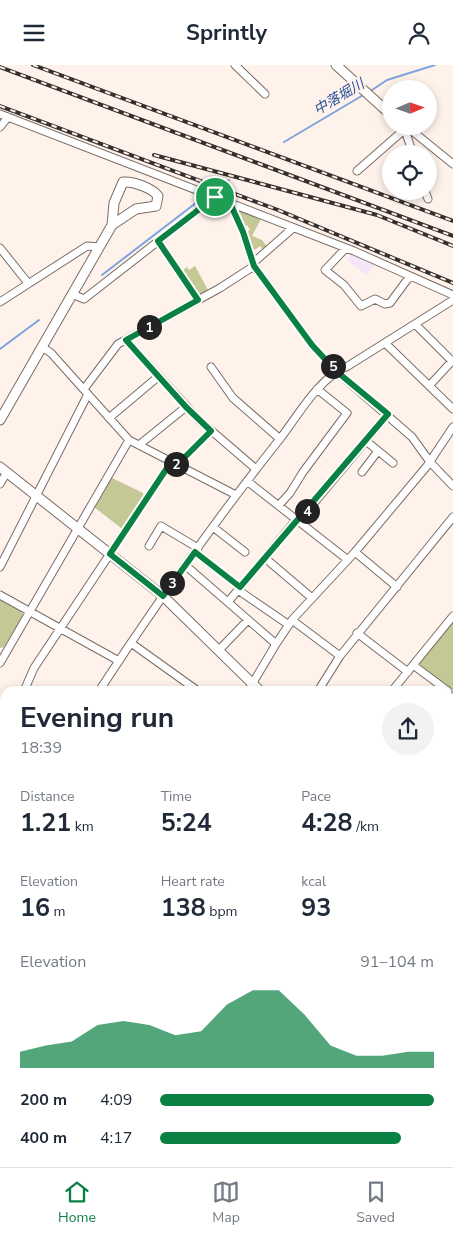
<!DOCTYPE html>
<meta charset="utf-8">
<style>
body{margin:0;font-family:"Nunito Sans","Noto Sans JP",sans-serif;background:#f2f2f3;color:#1f2937;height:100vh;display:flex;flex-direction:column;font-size:19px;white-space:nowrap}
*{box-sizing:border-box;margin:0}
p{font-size:16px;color:#747a83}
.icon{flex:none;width:28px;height:28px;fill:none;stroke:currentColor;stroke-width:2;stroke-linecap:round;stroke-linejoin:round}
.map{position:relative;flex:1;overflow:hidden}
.drawer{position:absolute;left:0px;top:621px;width:454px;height:481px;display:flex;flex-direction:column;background:#fff;border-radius:15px 15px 0 0;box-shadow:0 2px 8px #0003}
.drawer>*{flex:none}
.needle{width:32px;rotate:88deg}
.fabs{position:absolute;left:382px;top:15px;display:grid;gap:10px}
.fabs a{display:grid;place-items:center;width:55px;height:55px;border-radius:50%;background:#fff;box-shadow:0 2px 8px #0003;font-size:25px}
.pin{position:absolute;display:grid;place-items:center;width:42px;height:42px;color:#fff;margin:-21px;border:2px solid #fff;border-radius:50%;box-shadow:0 1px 5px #0007}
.km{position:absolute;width:25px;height:25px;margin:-12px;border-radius:50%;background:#222;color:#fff;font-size:14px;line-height:25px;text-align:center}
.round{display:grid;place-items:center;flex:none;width:52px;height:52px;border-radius:26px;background:#f2f2f3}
.head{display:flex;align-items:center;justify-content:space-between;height:85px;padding:0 20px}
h1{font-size:28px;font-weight:700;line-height:38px}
.figures{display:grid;grid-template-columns:repeat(3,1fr);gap:8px;height:85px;padding:5px 20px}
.figures div{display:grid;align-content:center}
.figures b{font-size:25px;font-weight:700}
.figures small{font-size:14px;font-weight:400}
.figures p{font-size:14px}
.chart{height:140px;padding:10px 20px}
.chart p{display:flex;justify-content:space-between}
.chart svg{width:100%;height:90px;margin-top:5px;fill:#0b8043;opacity:.7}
ul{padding:0 20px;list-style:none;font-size:16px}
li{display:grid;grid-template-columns:80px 60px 1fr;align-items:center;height:38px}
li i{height:12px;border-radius:6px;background:#0b8043}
header{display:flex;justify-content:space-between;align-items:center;height:65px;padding:0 20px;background:#fff;font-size:22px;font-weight:700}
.menu{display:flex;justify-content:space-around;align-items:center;height:70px;border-top:1px solid #e0e1e3;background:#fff;font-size:14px;color:#747a83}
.menu a{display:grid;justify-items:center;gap:2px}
.menu .current{color:#0b8043}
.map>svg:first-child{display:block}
.industrial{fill:#f4e5f8}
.green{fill:#c3c894}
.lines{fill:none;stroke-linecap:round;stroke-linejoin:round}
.stream{stroke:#7fa3df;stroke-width:2}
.minor-casing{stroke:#796d65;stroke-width:9}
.tertiary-casing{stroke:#796d65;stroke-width:11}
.minor{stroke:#fff;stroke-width:7}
.tertiary{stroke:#fff;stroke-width:9}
.rail-casing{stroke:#36302d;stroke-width:4}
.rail{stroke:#fef2eb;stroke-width:2;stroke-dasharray:5.5;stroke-linecap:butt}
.route-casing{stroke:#fff;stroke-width:10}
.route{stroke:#0b8043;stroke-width:6}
.labels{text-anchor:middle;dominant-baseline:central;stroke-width:4.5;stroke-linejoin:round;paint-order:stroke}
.water-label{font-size:14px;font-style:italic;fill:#2a539c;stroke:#fef2eb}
</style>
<header><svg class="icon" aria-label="menu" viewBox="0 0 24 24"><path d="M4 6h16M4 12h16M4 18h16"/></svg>Sprintly<svg class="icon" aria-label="person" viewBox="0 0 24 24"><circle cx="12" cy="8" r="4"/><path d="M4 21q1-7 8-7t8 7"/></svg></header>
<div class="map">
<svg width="453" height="1102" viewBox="0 0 453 1102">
<rect width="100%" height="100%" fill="#fef2eb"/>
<path class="industrial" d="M351 188 375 199 367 210 347 195Z"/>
<path class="green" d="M237 144 261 154 252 171 262 175 268 183 264 186 260 181 253 186 246 167 250 165 247 160 244 162Z
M195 201 209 227 199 233 181 207 187 202 189 205Z
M110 412 143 428 144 432 124 463H121L94 442Z
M0 534 22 546 23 550 4 582 0 583Z
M453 556V625L418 599Z"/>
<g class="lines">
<path class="stream" d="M369 27 387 15 435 0
M284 77 365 29
M211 127 229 115
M102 210 205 131
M0 284 39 255"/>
<g class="minor-casing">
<path id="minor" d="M235 0 265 29
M0 49 354 186 453 230
M406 61 453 99
M0 62 8 52
M404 62 413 89
M357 106 405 64
M425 126 428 134
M230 138 243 167 254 201 312 280 336 306 412 372 430 397 453 421
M158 176 198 235
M0 183 28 218
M345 184 325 205 344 220 361 241 375 234 385 239 390 238 410 211
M253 198 293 163
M72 229 84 234 215 132
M0 237 87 181 99 182
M415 259 452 296 429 321
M126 275 199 355 256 404
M385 278 453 344
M42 282 51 288 129 375 236 430
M211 302 233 333 280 374
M84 324 118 279 220 223 254 201
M109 353 159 311
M366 376 393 398
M139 380 186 342
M177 400 211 366
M362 407 378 386
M247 416 348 495
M0 419 7 407
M279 440 290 428 303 407 347 348 317 324
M299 456 388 349
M213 462 245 487
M149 481 161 461 198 483
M195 487 240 522
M355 487 397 522
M265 493 312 533
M185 500 276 579
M0 502 88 329
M238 525 289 560
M0 530 119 596
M228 537 297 454
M292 555 340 591
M357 568 408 607
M131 578 198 626
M219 585 248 555
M0 598 129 375
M413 600 448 626
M24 626 34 603 171 397
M99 626C155 540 215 456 279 375 299 350 317 314 348 301L453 235
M248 626 276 579 292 555 355 487 427 401 453 362
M318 626 340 591 453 452
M392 626 453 551
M449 638 453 632
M0 641 5 644
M0 678 5 667
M0 708 5 711
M0 770 5 763
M0 811 5 814
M449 818 453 815
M449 859 453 858
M0 907 5 911
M0 977 5 980
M449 1006 453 1007
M0 1014 5 1007
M449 1072 453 1060
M449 1082H453
M100 1102 103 1098
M242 1102 246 1098
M323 1102 325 1098
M382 1102 383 1098
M439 1102 440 1098"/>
</g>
<g class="tertiary-casing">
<path id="tertiary" d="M336 0 391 50
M0 355 112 160 136 144 156 141 158 131C152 123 133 116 123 117L114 138 112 160
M0 402 163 531 260 626
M449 713 453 707
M449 753 453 754
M0 1099 4 1102
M156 1102 159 1098"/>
</g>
<use href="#minor" class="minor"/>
<use href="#tertiary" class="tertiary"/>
<g class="rail-casing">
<path id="rail" d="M33 0 453 156
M0 2 453 171
M0 41 278 145 453 218
M154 90 377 150 453 181"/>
</g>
<use href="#rail" class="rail"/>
</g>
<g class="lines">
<g class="route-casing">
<path id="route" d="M215 132 230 138 243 167 254 201 312 280 336 306 388 349 240 522 195 487 163 531 110 489 171 397 177 400 211 366 186 342 126 275 198 235 158 176Z"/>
</g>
<use href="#route" class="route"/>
</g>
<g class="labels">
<g class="water-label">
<text transform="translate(339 32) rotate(-31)">中落堀川</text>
</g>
</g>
</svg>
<div class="fabs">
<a><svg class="needle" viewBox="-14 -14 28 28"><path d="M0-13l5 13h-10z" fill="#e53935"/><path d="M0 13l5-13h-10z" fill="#747a83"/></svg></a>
<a><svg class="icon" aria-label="locate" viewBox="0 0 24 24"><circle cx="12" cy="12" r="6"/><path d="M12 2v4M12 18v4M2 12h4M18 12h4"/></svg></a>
</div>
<div class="pin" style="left:215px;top:132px;background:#1e9e55"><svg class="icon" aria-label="arrive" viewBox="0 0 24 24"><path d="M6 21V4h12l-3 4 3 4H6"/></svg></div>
<b class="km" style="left:149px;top:262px">1</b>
<b class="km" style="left:176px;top:399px">2</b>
<b class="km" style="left:172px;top:518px">3</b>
<b class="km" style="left:307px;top:446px">4</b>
<b class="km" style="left:333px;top:301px">5</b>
<section class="drawer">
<div class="head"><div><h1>Evening run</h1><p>18:39</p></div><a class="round"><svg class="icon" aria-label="share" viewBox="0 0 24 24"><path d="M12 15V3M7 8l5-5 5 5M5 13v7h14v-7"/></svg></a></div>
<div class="figures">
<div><p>Distance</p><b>1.21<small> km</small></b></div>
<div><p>Time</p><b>5:24</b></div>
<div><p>Pace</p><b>4:28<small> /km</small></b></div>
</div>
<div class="figures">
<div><p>Elevation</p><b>16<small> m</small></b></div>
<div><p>Heart rate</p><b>138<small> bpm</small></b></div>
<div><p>kcal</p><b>93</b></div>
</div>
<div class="chart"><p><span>Elevation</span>91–104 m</p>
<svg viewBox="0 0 160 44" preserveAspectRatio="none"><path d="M0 44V36L10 33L20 31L30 23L40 21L50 23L60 28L70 26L80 13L90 6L100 6L110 18L120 33L130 38L140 38L150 36L160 36V44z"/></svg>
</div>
<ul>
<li><b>200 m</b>4:09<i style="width:100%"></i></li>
<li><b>400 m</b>4:17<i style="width:88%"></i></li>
</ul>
</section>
</div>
<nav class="menu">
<a class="current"><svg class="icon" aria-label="home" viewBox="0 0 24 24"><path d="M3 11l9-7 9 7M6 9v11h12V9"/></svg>Home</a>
<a><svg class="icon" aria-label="map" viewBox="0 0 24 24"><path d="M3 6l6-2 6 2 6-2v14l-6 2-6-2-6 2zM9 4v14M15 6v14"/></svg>Map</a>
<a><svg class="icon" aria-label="saved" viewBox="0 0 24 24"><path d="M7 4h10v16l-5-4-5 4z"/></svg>Saved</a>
</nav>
